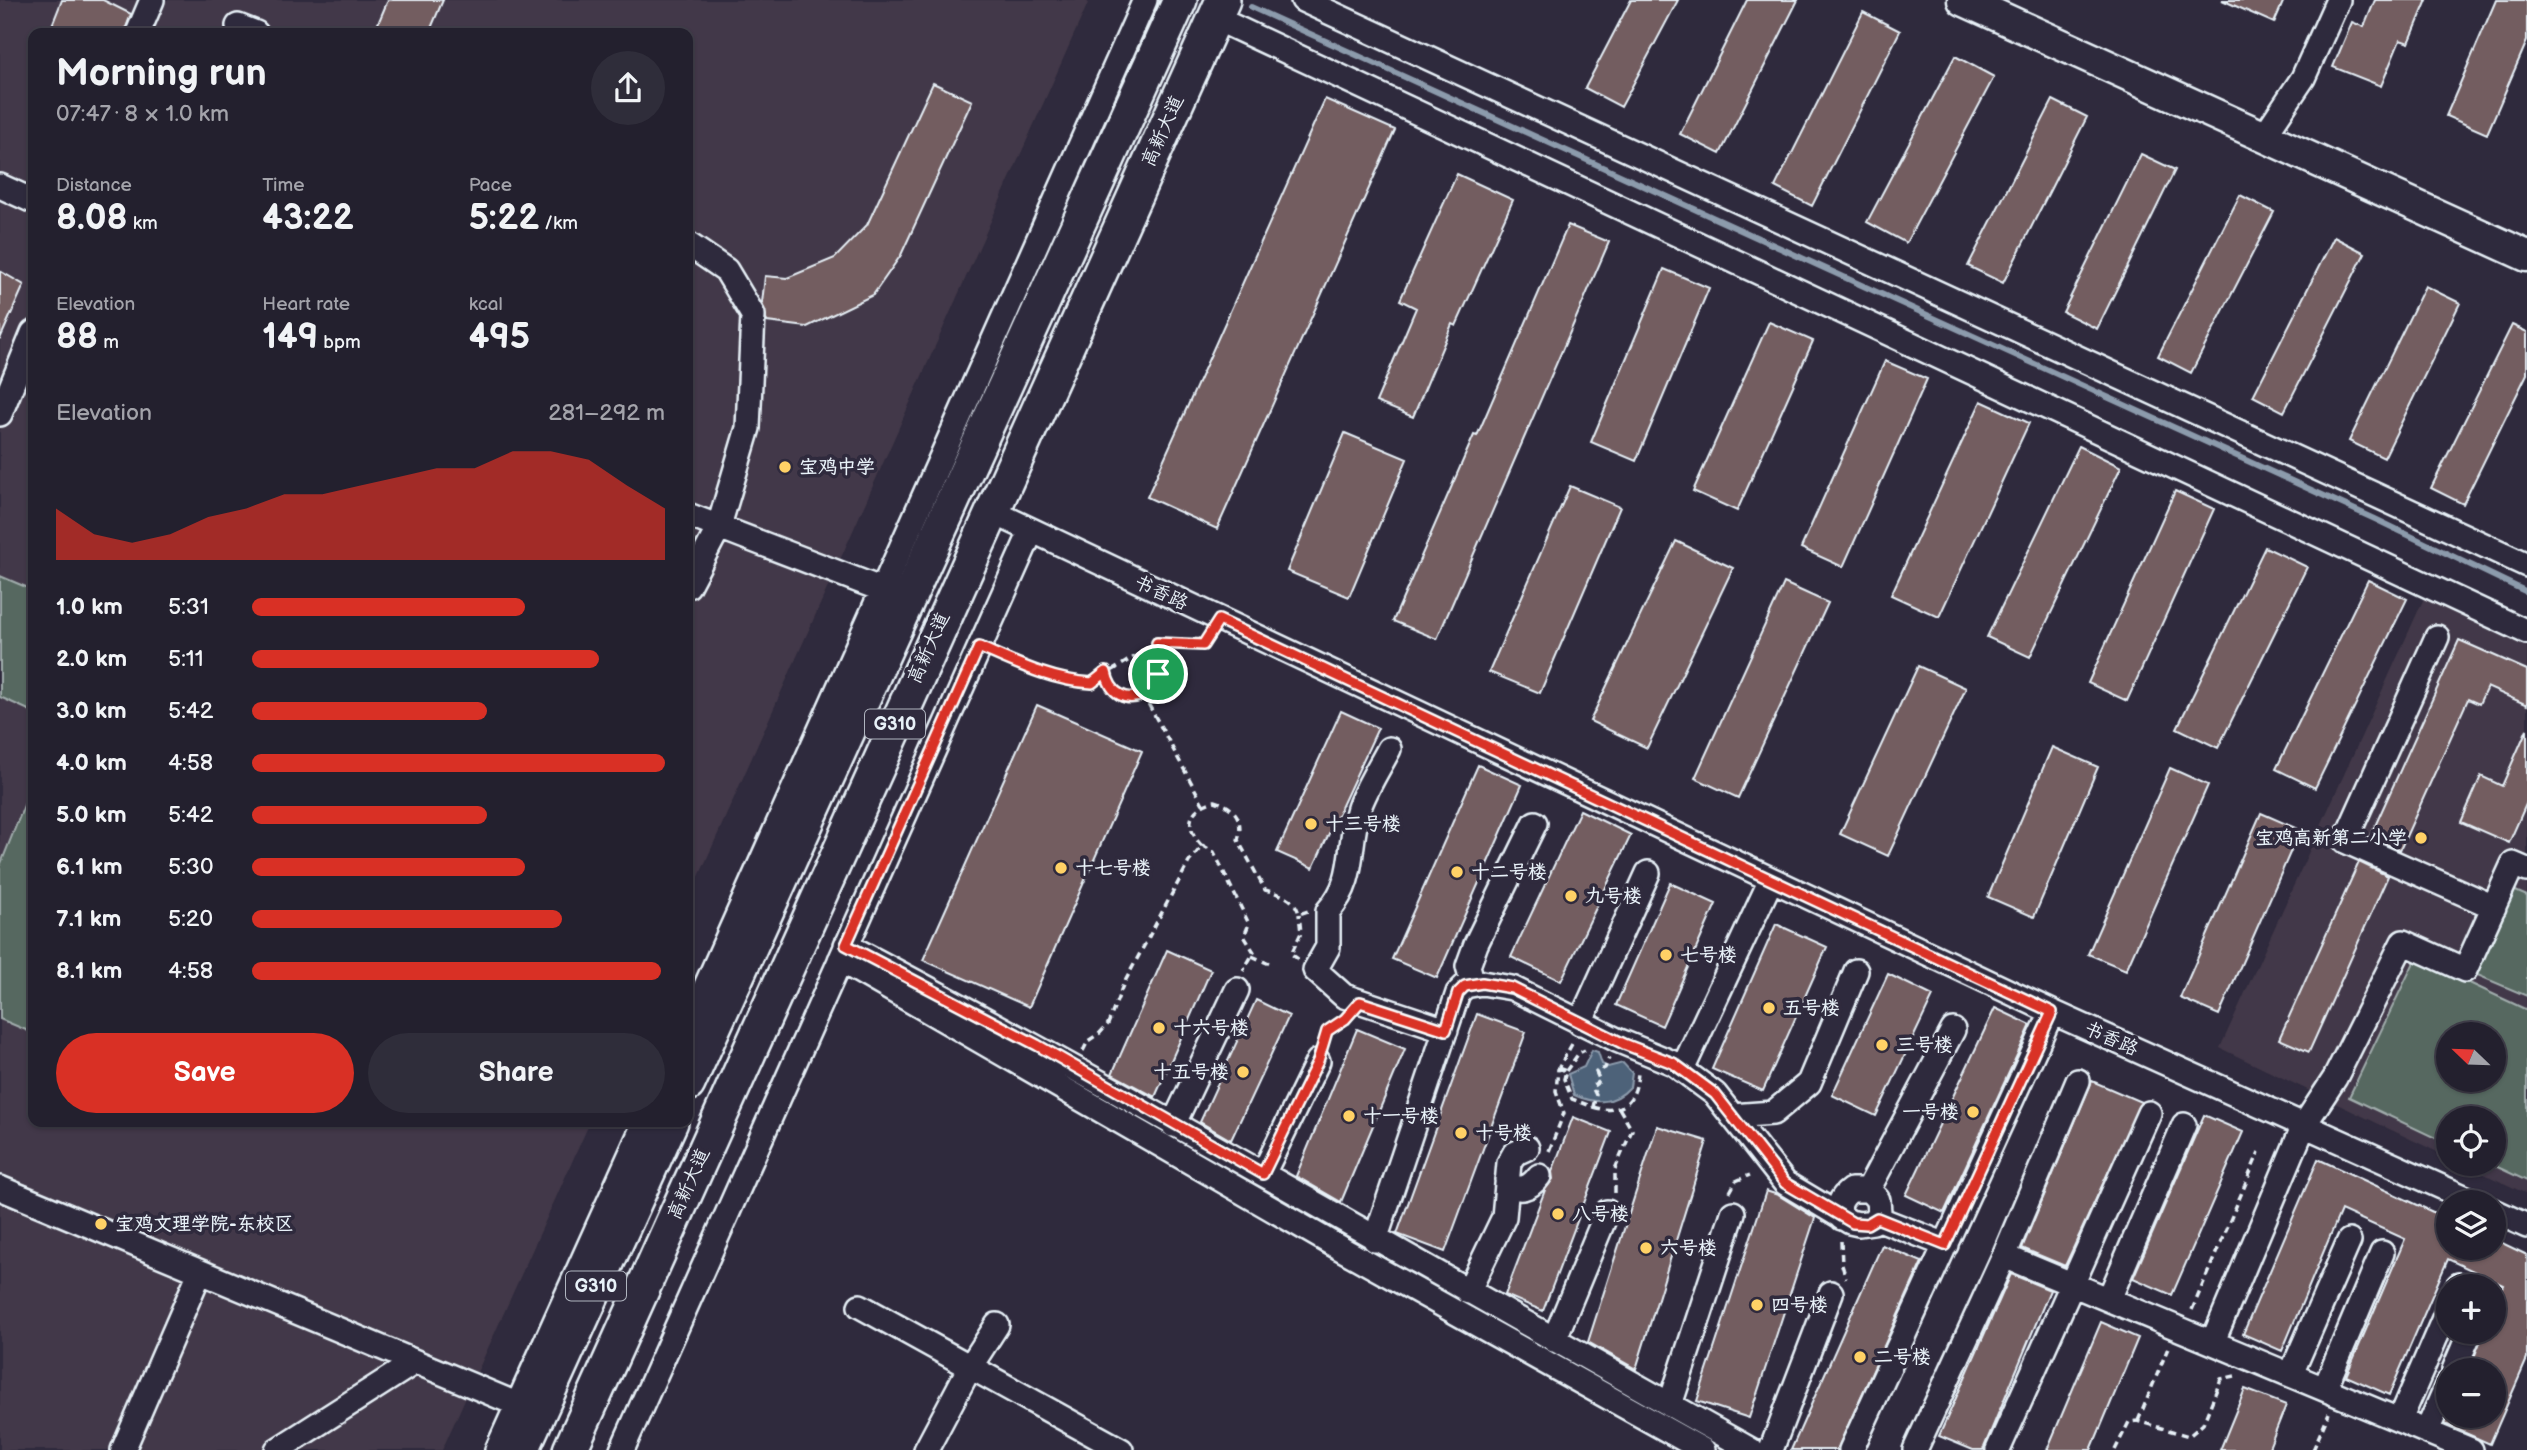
<!DOCTYPE html>
<meta charset="utf-8">
<style>
body{margin:0;font-family:"Balsamiq Sans","LXGW WenKai TC",sans-serif;background:#2f2d3a;color:#f1f3f6;height:100vh;display:flex;flex-direction:column;font-size:26px;white-space:nowrap}
*{box-sizing:border-box;margin:0}
p{font-size:23px;color:#a3a3aa}
.icon{flex:none;width:38px;height:38px;fill:none;stroke:currentColor;stroke-width:2;stroke-linecap:round;stroke-linejoin:round}
.map{position:relative;flex:1;overflow:hidden}
.side{position:absolute;left:28px;top:28px;width:665px;height:1099px;display:flex;flex-direction:column;background:#23202e;border-radius:14px;box-shadow:0 2px 5px #0004,0 0 0 2px #403e4a}
.side>*{flex:none}
.needle{width:46px;rotate:293deg}
.controls{position:absolute;left:2436px;top:1022px;display:grid;gap:14px}
.controls a{display:grid;place-items:center;width:70px;height:70px;border-radius:50%;background:#23202e;box-shadow:0 2px 5px #0004,0 0 0 2px #403e4a;font-size:35px}
.pin{position:absolute;display:grid;place-items:center;width:60px;height:60px;color:#fff;margin:-30px;border:4px solid #fff;border-radius:50%;box-shadow:0 2px 7px #0007}
.round{display:grid;place-items:center;flex:none;width:74px;height:74px;border-radius:37px;background:#2f2d3a}
.overview{display:flex;align-items:center;justify-content:space-between;height:119px;padding:0 28px}
h1{font-size:38px;font-weight:700;line-height:52px}
.figures{display:grid;grid-template-columns:repeat(3,1fr);gap:10px;height:119px;padding:7px 28px}
.figures div{display:grid;align-content:center}
.figures b{font-size:35px;font-weight:700}
.figures small{font-size:19px;font-weight:400}
.figures p{font-size:19px}
.chart{height:196px;padding:14px 28px}
.chart p{display:flex;justify-content:space-between}
.chart svg{width:100%;height:126px;margin-top:7px;fill:#d93025;opacity:.7}
.action{display:flex;gap:14px;margin-top:auto;padding:14px 28px}
.action a{flex:1;height:80px;border-radius:42px;background:#d93025;color:#fff;font-size:28px;font-weight:700;line-height:80px;text-align:center}
.action a+a{background:#2f2d3a;color:#f1f3f6}
ul{padding:0 28px;list-style:none;font-size:23px}
li{display:grid;grid-template-columns:112px 84px 1fr;align-items:center;height:52px}
li i{height:18px;border-radius:9px;background:#d93025}
.map>svg:first-child{display:block}
.built{fill:#433948;fill-rule:evenodd}
.green{fill:#576860;stroke:#a0acac;stroke-width:2;fill-rule:evenodd}
.water{fill:#4e6279;stroke:#8c9bac;stroke-width:2}
.lines{fill:none;stroke-linecap:round;stroke-linejoin:round}
.stream{stroke:#8c9bac;stroke-width:6}
.building{fill:#735d60;stroke:#e8f1f8;stroke-width:2}
.minor-casing{stroke:#e8f1f8;stroke-width:28}
.major-casing{stroke:#e8f1f8;stroke-width:35}
.highway-casing{stroke:#e8f1f8;stroke-width:38}
.path{stroke:#e8f1f8;stroke-width:3.5;stroke-dasharray:7 5;stroke-linecap:butt}
.minor{stroke:#2f2a3d;stroke-width:23}
.major{stroke:#2f2a3d;stroke-width:30}
.highway{stroke:#2f2a3d;stroke-width:33}
.route-casing{stroke:#fff;stroke-width:14}
.route{stroke:#d93025;stroke-width:9}
.poi-dot{fill:#ffd166;stroke:#2f2a3d;stroke-width:2.5}
.labels{text-anchor:middle;dominant-baseline:central;stroke-width:7;stroke-linejoin:round;paint-order:stroke}
.shield{fill:#2f2a3d;stroke:#b0b5c0;stroke-width:2}
.shield-label{font-size:18px;font-weight:bold;fill:#e8f1f8}
.street-label{font-size:19px;fill:#e8f1f8;stroke:#2f2a3d}
.poi-label{font-size:19px;font-weight:bold;fill:#e8f1f8;stroke:#2f2a3d;text-anchor:start}
</style>
<div class="map">
<svg width="2527" height="1450" viewBox="0 0 2527 1450">
<rect width="100%" height="100%" fill="#2f2a3d"/>
<filter id="ink" filterUnits="userSpaceOnUse"><feTurbulence type="fractalNoise" baseFrequency=".0143" numOctaves="2"/><feDisplacementMap in="SourceGraphic" scale="14" xChannelSelector="R" yChannelSelector="G"/><feConvolveMatrix kernelMatrix="1 2 1 2 8 2 1 2 1" color-interpolation-filters="sRGB"/></filter>
<g filter="url(#ink)">
<path class="built" d="M0 0H1087L1088 3 688 901V33H33V1122H590L442 1450H0Z
M2425 596 2527 642V1194L2463 1164H2494V1118H2448V1157L2220 1048ZM2448 1034H2494V1080H2448Z"/>
<path class="green" d="M0 576 33 590V712L0 697Z
M27 798 33 800V1033L0 1019V866Z
M2511 889 2527 896V996L2475 974Z
M2416 958 2527 1010V1181L2491 1164H2494V1118H2448V1144L2349 1097ZM2448 1034H2494V1080H2448Z"/>
<path class="water" d="M1592 1050 1598 1052 1602 1064 1608 1067 1623 1063 1632 1073 1630 1087C1614 1105 1595 1104 1574 1095L1568 1074 1584 1067Z"/>
<g class="lines">
<path class="stream" d="M1251 7 2375 519 2527 592"/>
</g>
<path class="building" d="M62 0H103L131 14 124 33H49Z
M388 0H443L429 33H374Z
M1631 0H1678L1621 107 1585 88Z
M1747 0H1798L1720 154 1680 134Z
M2222 0H2284L2274 23Z
M2375 0H2427L2409 43 2400 40 2381 86 2333 67 2352 22 2364 27Z
M2496 0H2527V41L2487 134 2446 116Z
M1863 12 1900 31 1812 206 1775 187Z
M1955 56 1994 77 1906 243 1867 222Z
M933 83 972 101 901 255 873 295 807 327 767 322 762 303 765 276 787 278 835 258 867 225Z
M1325 99 1395 130 1217 529 1147 497Z
M2053 100 2087 117 2003 283 1968 266Z
M2141 154 2175 170 2097 329 2063 312Z
M1457 174 1513 200 1456 326 1452 324 1413 417 1376 402 1416 308 1400 300Z
M2240 195 2274 212 2191 373 2158 356Z
M1568 225 1609 242 1437 639 1393 621 1474 435 1477 436Z
M2334 237 2365 253 2284 412 2253 396Z
M1664 269 1709 288 1636 461 1591 442Z
M0 271 24 285 0 339Z
M2425 286 2460 303 2384 458 2349 441Z
M1769 322 1813 341 1737 511 1693 491Z
M2512 325 2527 332V374L2463 504 2431 488Z
M1885 361 1927 379 1843 567 1801 548Z
M1981 401 2029 423 1939 617 1891 595Z
M1345 433 1407 459 1349 597 1287 571Z
M2079 446 2121 467 2030 657 1987 637Z
M1570 486 1620 507 1540 693 1489 672Z
M2175 491 2214 509 2127 701 2088 683Z
M1676 541 1733 568 1647 748 1590 721Z
M2265 547 2307 567 2218 748 2177 728Z
M2368 580 2407 599 2315 788 2276 769Z
M1784 583 1828 603 1738 798 1695 778Z
M2459 640 2527 670V705L2487 687 2479 704 2468 699 2400 850 2370 837Z
M1918 666 1966 688 1888 856 1840 834Z
M1037 705 1142 751 1029 1007 923 960Z
M1341 711 1378 728 1313 868 1277 852Z
M2527 729V802L2509 843 2461 822 2481 776 2502 786Z
M2052 747 2098 767 2034 917 1988 897Z
M1478 765 1522 785 1437 978 1392 959Z
M2170 768 2208 785 2126 970 2088 954Z
M1580 810 1631 835 1561 981 1511 957Z
M2261 813 2300 830 2219 1015 2180 998Z
M2359 862 2388 876 2309 1052 2279 1039Z
M1670 883 1716 904 1662 1026 1616 1005Z
M1776 924 1827 947 1763 1091 1712 1069Z
M1167 950 1211 970 1155 1097 1112 1074Z
M1888 974 1933 996 1876 1116 1832 1095Z
M1256 1000 1289 1016 1231 1140 1200 1122Z
M1995 1008 2031 1025 1944 1213 1906 1195Z
M1477 1014 1526 1032 1445 1252 1397 1234Z
M1357 1029 1405 1049 1341 1202 1296 1176Z
M2092 1081 2141 1102 2065 1266 2022 1248Z
M2204 1115 2243 1132 2172 1295 2133 1278Z
M1573 1117 1611 1132 1543 1311 1505 1295 1545 1190 1553 1179 1552 1172Z
M1657 1126 1707 1141 1636 1369 1588 1342Z
M2318 1159 2448 1219V1248H2494V1239L2527 1255V1359L2490 1444 2445 1424 2449 1416H2494V1370H2469L2484 1332H2494V1306L2503 1285 2448 1259 2389 1395 2346 1376 2405 1239 2341 1210 2282 1351 2243 1334Z
M1766 1191 1778 1195 1815 1218 1749 1418 1697 1401Z
M1882 1245 1922 1262 1837 1450H1791Z
M2011 1274 2050 1290 1983 1450H1973L1939 1436Z
M2101 1322 2138 1338 2091 1450H2047Z
M2245 1389 2286 1405 2268 1450H2220Z"/>
<g class="lines">
<g class="minor-casing">
<path id="minor" d="M1303 0 2527 565
M1215 18 2527 632
M238 26 256 33
M138 33 152 0
M2264 136 2303 78 2338 0
M0 186 33 201
M688 244 726 270 753 315 748 428 718 529 688 586
M0 414 33 333
M991 511 2052 1012 2475 1202
M688 515 896 595
M2437 637 2345 841 2494 907
M1389 749C1379 768 1366 788 1359 808 1347 846 1357 879 1328 911V947L1315 970 1344 996 1446 1030
M846 945C1152 1106 1449 1282 1751 1450
M840 960 1331 1243 1703 1450
M1473 984 1468 966 1476 944 1535 823
M1580 1023 1648 873
M688 1026 1145 0
M1682 1070 1771 880
M1732 1116 1773 1113 1809 1083 1856 971
M1173 1125 1237 990
M1263 1174 1318 1061
M1507 1180C1518 1194 1530 1188 1539 1176
M0 1188 538 1413
M1868 1190 1953 1030
M2494 1211 2527 1226
M1877 1218 1946 1245
M1375 1240 1458 993 1465 986 1482 983 1512 988 1617 1040 1673 1063 1715 1094 1785 1183 1850 1222 1859 1224 1873 1222 1879 1212 1878 1200 1869 1190H1851C1841 1197 1836 1206 1842 1218
M2004 1256 2078 1081
M2458 1286 2459 1285
M1468 1292 1504 1217 1509 1163 1514 1154 1527 1148
M2109 1299 2184 1125
M860 1306 1121 1450
M1554 1340 1607 1212
M2213 1341 2304 1125 2335 1078 2403 942 2465 970 2513 864 2527 870
M2454 1370 2470 1332
M2291 1374 2349 1241
M2325 1388 2382 1253
M1670 1405 1733 1213
M2400 1420 2448 1309
M2427 1431 2448 1383
M123 1450 200 1272
M277 1450 415 1362
M497 1450 645 1122
M622 1450 1031 532
M926 1450 970 1367 997 1325
M1771 1450 1831 1293
M1851 1450 2052 1012
M1915 1450 2004 1256 2471 1450
M1998 1450 2149 1113"/>
</g>
<g class="major-casing">
<path id="major" d="M1963 0 2527 256"/>
</g>
<g class="highway-casing">
<path id="highway" d="M688 1084 1180 0
M522 1450 671 1122
M570 1450 1223 0"/>
</g>
<path class="path" d="M1000 656 1069 682 1092 683 1157 643 1203 645 1209 637
M1106 672C1110 692 1125 699 1144 696L1203 804
M1144 696C1159 682 1164 663 1157 644
M1202 845 1214 852 1249 924 1244 936 1254 952 1243 971
M1252 956 1267 963 1270 957
M1298 959 1291 954 1301 933 1299 914
M1324 1042 1327 1031 1346 1019
M1083 1051 1088 1041 1100 1033 1108 1024 1123 985 1189 862 1202 846C1184 827 1187 808 1215 801 1235 807 1244 819 1238 840L1265 890C1279 894 1295 897 1299 914L1308 911
M1558 1068 1566 1071 1564 1079 1572 1099 1593 1107 1596 1095 1592 1087 1600 1081 1596 1072 1605 1068 1609 1058
M1566 1071 1579 1053 1585 1050
M1593 1107C1623 1116 1637 1100 1638 1071
M1549 1151 1564 1113 1556 1091 1558 1069 1572 1044
M1730 1192 1736 1181 1750 1175
M1615 1193V1169L1632 1130 1619 1108
M1841 1241 1842 1265 1846 1278
M2192 1310 2259 1152
M2138 1421 2168 1348
M2115 1450 2129 1422 2137 1421 2189 1436 2203 1424 2221 1379 2235 1376
M2313 1450 2329 1413"/>
<use href="#minor" class="minor"/>
<use href="#major" class="major"/>
<use href="#highway" class="highway"/>
</g>
</g>
<g class="lines" filter="url(#ink)">
<g class="route-casing">
<path id="route" d="M1219 620 2052 1012 1945 1245 1877 1218 1867 1224 1853 1223 1785 1183 1715 1094 1673 1063 1624 1044 1512 988 1482 983 1465 986 1458 993 1446 1030 1360 1002 1345 1019 1327 1031 1318 1061 1263 1174 1037 1045 846 945 979 647C1016 663 1052 681 1092 683L1106 672C1115 719 1175 696 1157 643L1203 645Z"/>
</g>
<use href="#route" class="route"/>
</g>
<g class="poi-dot">
<circle cx="785" cy="467" r="7"/>
<circle cx="1311" cy="824" r="7"/>
<circle cx="2421" cy="838" r="7"/>
<circle cx="1061" cy="868" r="7"/>
<circle cx="1457" cy="872" r="7"/>
<circle cx="1571" cy="896" r="7"/>
<circle cx="1666" cy="955" r="7"/>
<circle cx="1769" cy="1008" r="7"/>
<circle cx="1159" cy="1028" r="7"/>
<circle cx="1882" cy="1045" r="7"/>
<circle cx="1243" cy="1072" r="7"/>
<circle cx="1973" cy="1112" r="7"/>
<circle cx="1349" cy="1116" r="7"/>
<circle cx="1461" cy="1133" r="7"/>
<circle cx="1558" cy="1214" r="7"/>
<circle cx="101" cy="1224" r="7"/>
<circle cx="1646" cy="1248" r="7"/>
<circle cx="1757" cy="1305" r="7"/>
<circle cx="1860" cy="1357" r="7"/>
</g>
<g class="labels">
<g class="shield">
<rect x="865" y="709.5" width="60" height="29" rx="5"/>
<rect x="566" y="1271.5" width="60" height="29" rx="5"/>
</g>
<g class="shield-label">
<text x="895" y="724">G310</text>
<text x="596" y="1286">G310</text>
</g>
<g class="street-label">
<text transform="translate(1163 131) rotate(-66)">高新大道</text>
<text transform="translate(1161 593) rotate(25)">书香路</text>
<text transform="translate(929 648) rotate(-66)">高新大道</text>
<text transform="translate(2111 1039) rotate(24)">书香路</text>
<text transform="translate(689 1184) rotate(-66)">高新大道</text>
</g>
<g class="poi-label">
<text x="799" y="467">宝鸡中学</text>
<text x="1325" y="824">十三号楼</text>
<text x="2407" y="838" text-anchor="end">宝鸡高新第二小学</text>
<text x="1075" y="868">十七号楼</text>
<text x="1471" y="872">十二号楼</text>
<text x="1585" y="896">九号楼</text>
<text x="1680" y="955">七号楼</text>
<text x="1783" y="1008">五号楼</text>
<text x="1173" y="1028">十六号楼</text>
<text x="1896" y="1045">三号楼</text>
<text x="1229" y="1072" text-anchor="end">十五号楼</text>
<text x="1959" y="1112" text-anchor="end">一号楼</text>
<text x="1363" y="1116">十一号楼</text>
<text x="1475" y="1133">十号楼</text>
<text x="1572" y="1214">八号楼</text>
<text x="115" y="1224">宝鸡文理学院-东校区</text>
<text x="1660" y="1248">六号楼</text>
<text x="1771" y="1305">四号楼</text>
<text x="1874" y="1357">二号楼</text>
</g>
</g>
</svg>
<div class="controls">
<a><svg class="needle" viewBox="-14 -14 28 28"><path d="M0-13l5 13h-10z" fill="#e53935"/><path d="M0 13l5-13h-10z" fill="#a3a3aa"/></svg></a>
<a><svg class="icon" aria-label="locate" viewBox="0 0 24 24"><circle cx="12" cy="12" r="6"/><path d="M12 2v4M12 18v4M2 12h4M18 12h4"/></svg></a>
<a><svg class="icon" aria-label="layers" viewBox="0 0 24 24"><path d="M12 4l9 5-9 5-9-5zM3 14l9 5 9-5"/></svg></a>
<a>+</a>
<a>−</a>
</div>
<div class="pin" style="left:1158px;top:674px;background:#1e9e55"><svg class="icon" aria-label="arrive" viewBox="0 0 24 24"><path d="M6 21V4h12l-3 4 3 4H6"/></svg></div>
<section class="side">
<div class="overview"><div><h1>Morning run</h1><p>07:47 · 8 × 1.0 km</p></div><a class="round"><svg class="icon" aria-label="share" viewBox="0 0 24 24"><path d="M12 15V3M7 8l5-5 5 5M5 13v7h14v-7"/></svg></a></div>
<div class="figures">
<div><p>Distance</p><b>8.08<small> km</small></b></div>
<div><p>Time</p><b>43:22</b></div>
<div><p>Pace</p><b>5:22<small> /km</small></b></div>
</div>
<div class="figures">
<div><p>Elevation</p><b>88<small> m</small></b></div>
<div><p>Heart rate</p><b>149<small> bpm</small></b></div>
<div><p>kcal</p><b>495</b></div>
</div>
<div class="chart"><p><span>Elevation</span>281–292 m</p>
<svg viewBox="0 0 160 44" preserveAspectRatio="none"><path d="M0 44V26L10 35L20 38L30 35L40 29L50 26L60 21L70 21L80 18L90 15L100 12L110 12L120 6L130 6L140 9L150 18L160 26V44z"/></svg>
</div>
<ul>
<li><b>1.0 km</b>5:31<i style="width:66%"></i></li>
<li><b>2.0 km</b>5:11<i style="width:84%"></i></li>
<li><b>3.0 km</b>5:42<i style="width:57%"></i></li>
<li><b>4.0 km</b>4:58<i style="width:100%"></i></li>
<li><b>5.0 km</b>5:42<i style="width:57%"></i></li>
<li><b>6.1 km</b>5:30<i style="width:66%"></i></li>
<li><b>7.1 km</b>5:20<i style="width:75%"></i></li>
<li><b>8.1 km</b>4:58<i style="width:99%"></i></li>
</ul>
<div class="action"><a>Save</a><a>Share</a></div>
</section>
</div>
